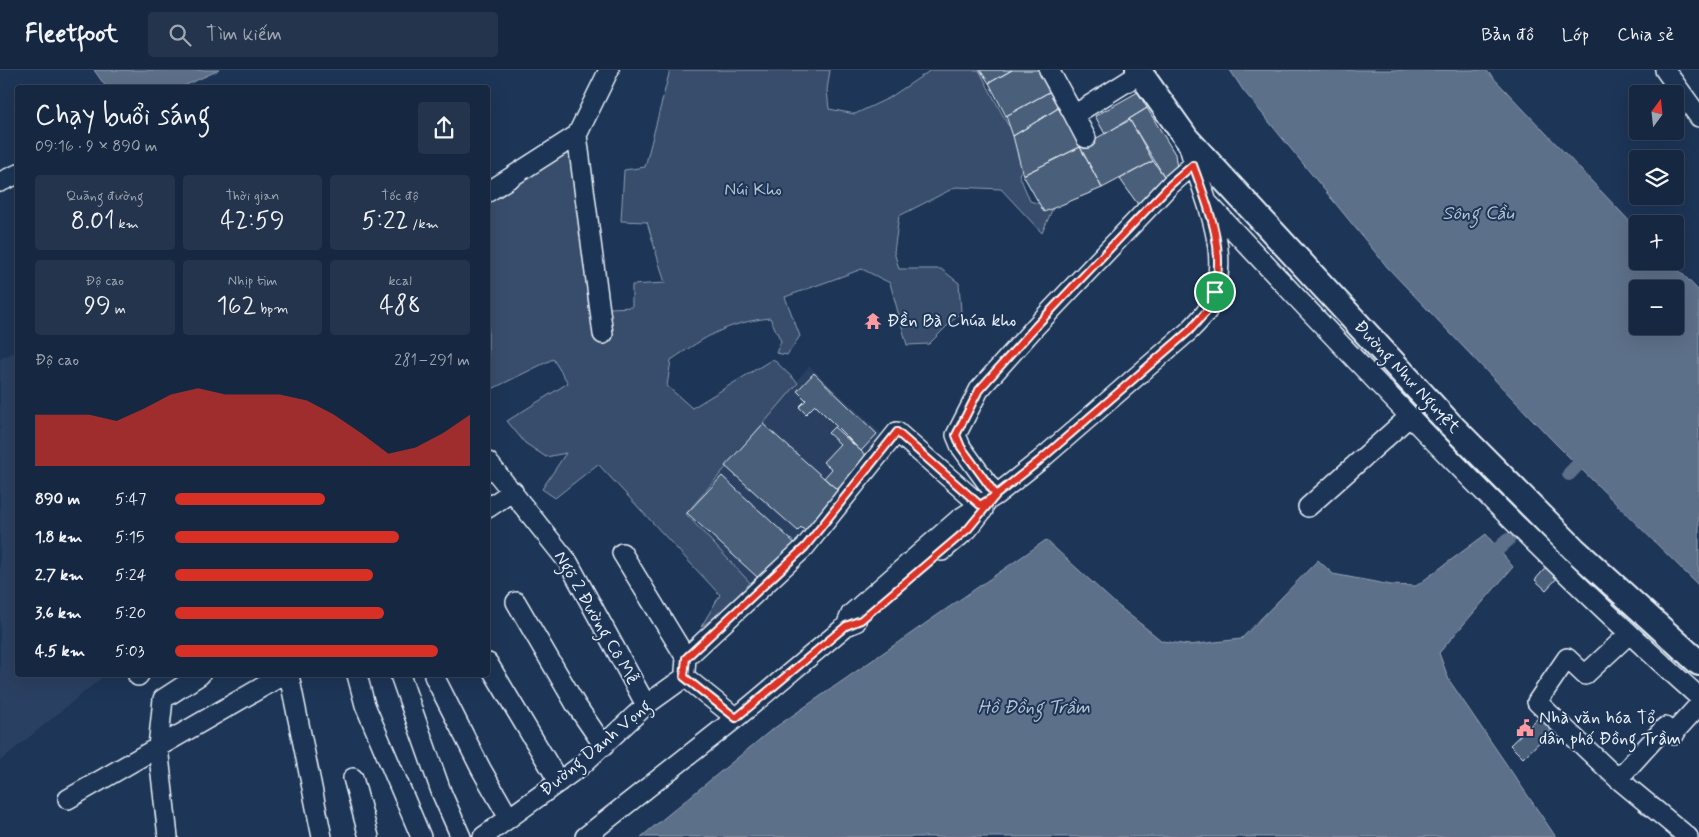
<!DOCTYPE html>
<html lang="vi">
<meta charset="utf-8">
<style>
body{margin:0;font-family:Mynerve,sans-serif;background:#23344c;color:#f1f3f6;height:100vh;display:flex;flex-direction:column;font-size:19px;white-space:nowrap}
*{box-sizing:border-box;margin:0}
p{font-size:16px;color:#9ea6b1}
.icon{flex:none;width:28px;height:28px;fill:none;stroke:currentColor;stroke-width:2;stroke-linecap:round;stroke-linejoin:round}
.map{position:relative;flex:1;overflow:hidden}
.sheet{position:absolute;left:15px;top:15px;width:475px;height:592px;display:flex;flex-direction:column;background:#162841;border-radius:5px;box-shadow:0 5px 20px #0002,0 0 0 1px #35445a}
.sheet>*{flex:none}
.needle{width:32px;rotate:15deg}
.controls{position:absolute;left:1629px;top:15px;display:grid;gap:10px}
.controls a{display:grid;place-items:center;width:55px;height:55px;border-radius:5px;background:#162841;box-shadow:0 5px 20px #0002,0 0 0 1px #35445a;font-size:25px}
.pin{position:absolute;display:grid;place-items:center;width:42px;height:42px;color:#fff;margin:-21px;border:2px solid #fff;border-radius:50%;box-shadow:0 1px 5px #0007}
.round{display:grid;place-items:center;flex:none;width:52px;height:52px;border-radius:5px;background:#23344c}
.head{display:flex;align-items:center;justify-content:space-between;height:85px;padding:0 20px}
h1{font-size:28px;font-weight:600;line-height:38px}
.stats{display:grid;grid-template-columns:repeat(3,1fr);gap:8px;height:85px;padding:5px 20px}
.stats div{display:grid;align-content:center;border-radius:5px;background:#23344c;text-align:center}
.stats b{font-size:25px;font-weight:600}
.stats small{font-size:14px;font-weight:400}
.stats p{font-size:14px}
.chart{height:140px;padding:10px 20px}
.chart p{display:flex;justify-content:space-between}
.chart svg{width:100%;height:90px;margin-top:5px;fill:#d93025;opacity:.7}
ul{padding:0 20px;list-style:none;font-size:16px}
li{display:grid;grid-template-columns:80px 60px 1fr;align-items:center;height:38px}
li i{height:12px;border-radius:6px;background:#d93025}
header{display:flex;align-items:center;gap:30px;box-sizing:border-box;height:70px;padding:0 25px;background:#162841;border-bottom:1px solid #35445a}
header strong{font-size:24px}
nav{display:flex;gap:28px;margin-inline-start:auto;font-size:18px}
.search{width:350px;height:45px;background:#23344c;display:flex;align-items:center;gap:12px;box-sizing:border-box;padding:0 18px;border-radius:5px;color:#9ea6b1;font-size:19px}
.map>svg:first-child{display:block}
.built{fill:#2a4162}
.green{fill:#374d6c;stroke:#909fb2}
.water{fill:#5d7089;stroke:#95a4b5;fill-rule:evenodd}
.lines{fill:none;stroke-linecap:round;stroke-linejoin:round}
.canal{stroke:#5d7089;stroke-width:14}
.building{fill:#495e7a;stroke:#e8f1f8}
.minor-casing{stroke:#e8f1f8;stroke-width:22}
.major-casing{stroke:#e8f1f8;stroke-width:28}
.minor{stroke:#1d3557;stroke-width:19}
.major{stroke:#1d3557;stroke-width:24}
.route-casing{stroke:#fff;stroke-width:10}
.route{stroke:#d93025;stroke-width:6}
.labels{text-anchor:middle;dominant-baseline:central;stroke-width:4;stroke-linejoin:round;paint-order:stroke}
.park-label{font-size:18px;fill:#b3c0ce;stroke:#1d3557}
.poi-label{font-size:18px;fill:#e8f1f8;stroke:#1d3557;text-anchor:start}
.street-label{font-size:18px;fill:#e8f1f8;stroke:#1d3557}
.water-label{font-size:19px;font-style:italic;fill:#b7c4d1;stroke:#1d3557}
</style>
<header>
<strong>Fleetfoot</strong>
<div class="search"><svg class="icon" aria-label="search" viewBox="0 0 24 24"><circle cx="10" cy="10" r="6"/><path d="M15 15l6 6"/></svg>Tìm kiếm</div>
<nav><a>Bản đồ</a><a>Lớp</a><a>Chia sẻ</a></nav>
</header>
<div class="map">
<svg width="1699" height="767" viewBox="0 0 1699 767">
<rect width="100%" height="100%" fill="#1d3557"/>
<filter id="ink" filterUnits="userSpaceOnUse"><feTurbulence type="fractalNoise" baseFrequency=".02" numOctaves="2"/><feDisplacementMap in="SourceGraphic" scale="10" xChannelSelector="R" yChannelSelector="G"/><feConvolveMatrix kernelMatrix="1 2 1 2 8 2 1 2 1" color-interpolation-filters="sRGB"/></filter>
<g filter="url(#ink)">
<path class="built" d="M17 281 18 605H105L0 691V289Z
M809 296 884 366 810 468 755 518 685 444Z"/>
<path class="green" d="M670 0H830L827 20 829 39 855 44 889 28 931 0H979L1008 55 1024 71 1030 90 1019 104 1030 131 1053 138 1042 163 1001 119 956 117 899 146 894 182 899 199H941L959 213 961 242 929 274 907 275 890 213 862 199 785 227 800 266 787 285 776 283 781 271 770 248C726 253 707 266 671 290L667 316 692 338 773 289 798 313 686 444 755 518 701 557 720 525 598 394 555 428 542 419 566 383 546 387 525 373 507 351 568 313 553 289 488 321V126L570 78 589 239 632 237V215L665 213 647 152 621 151 624 100 645 97Z"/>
<path class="water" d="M94 0H219L182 17H106Z
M1230 0H1486L1637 159 1638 191H1670L1699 221V516L1555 373 1388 198 1243 20ZM1638 219H1675V256H1638Z
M1486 464 1513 497 1439 583 1449 610 1556 767H641L770 661 1046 470 1116 534 1162 571 1189 575 1241 569 1318 490 1333 504 1391 515 1416 516Z"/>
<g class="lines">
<path class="canal" d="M1569 404 1590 382
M1498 479 1508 470"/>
</g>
<path class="building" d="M980 0H1012L989 13Z
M1012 0H1040L1051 21 1006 46 989 13Z
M1051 21 1060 37 1013 66 1006 46Z
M1138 22 1147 38 1105 64 1095 46Z
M1060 37 1080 77 1023 105 1013 66Z
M1147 38 1175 84 1177 98 1164 106 1129 49Z
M1130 50 1153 91 1102 118 1080 77Z
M1080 77 1102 118 1044 142 1023 105Z
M1153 91 1169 113 1139 136 1120 109Z
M814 303 877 364 861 381 815 335 806 344 799 337 806 330 797 321Z
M763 354 842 424 807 463 801 457 798 461 725 396Z
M834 357 870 389 840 422 824 408 832 399 823 392 840 374 828 363Z
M722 406 801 479 767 516 687 443Z
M1548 495 1559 506 1546 520 1535 510Z
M1539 647 1552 660 1523 688 1510 675Z"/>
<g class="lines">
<g class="minor-casing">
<path id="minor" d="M1049 0 1074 45 1141 3
M1665 0 1699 47
M1074 45 1086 68
M577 65 603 264
M0 112 18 104
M488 122 577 65 609 0
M1207 132C1366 302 1525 472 1699 627
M488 392 568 492 646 635
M996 425 961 377 956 365 979 320 1036 256 1170 115 1193 95
M1308 437 1409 347
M488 438 513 421
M942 481 968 459 983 440
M622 483 686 588 685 601
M516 532 576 635 604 676
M846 556 851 544 959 449 996 425 1039 391 1189 261C1195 255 1202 248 1207 241 1238 185 1200 124 1187 69
M1629 564 1585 605 1567 588 1537 632 1618 709 1688 767
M686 588 805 477 897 362 980 435
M488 593 559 712
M289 605 322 767
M357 605 365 635 421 767
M400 605 442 724 461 767
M138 606 139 605
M434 606 481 699 509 748
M685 607 736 648
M353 708 369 767
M1618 709 1665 657 1674 665 1678 658 1699 635
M68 729 283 605
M168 767 158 677 163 629 200 605
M483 767 582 695 646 635 685 607
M585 767 736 648 846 556 856 552"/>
</g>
<g class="major-casing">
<path id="major" d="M1138 0 1187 69 1449 353 1574 479 1699 593"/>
</g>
<use href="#minor" class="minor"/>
<use href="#major" class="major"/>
</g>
</g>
<g class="lines" filter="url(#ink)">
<g class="route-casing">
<path id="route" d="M1215 222 1206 242 1189 261 1039 391 996 425 968 459 861 550 846 556 736 648 684 607 686 588 805 477 897 362 980 435 996 425 961 377 956 365 979 320 1036 256 1170 115 1193 95C1209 139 1225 175 1215 222"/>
</g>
<use href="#route" class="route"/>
</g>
<defs>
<g id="temple-bare" transform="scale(1.35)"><path d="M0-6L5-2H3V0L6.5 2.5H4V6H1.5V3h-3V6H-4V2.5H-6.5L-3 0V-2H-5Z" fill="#ff9aa2" stroke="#1d3557" stroke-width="2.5" paint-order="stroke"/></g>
<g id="civic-bare" transform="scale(1.35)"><path d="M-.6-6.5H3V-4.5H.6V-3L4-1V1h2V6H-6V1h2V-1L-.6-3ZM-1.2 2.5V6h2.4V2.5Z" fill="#ff9aa2" stroke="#1d3557" stroke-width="2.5" paint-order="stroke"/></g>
</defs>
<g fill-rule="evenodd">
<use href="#temple-bare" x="873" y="251"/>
<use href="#civic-bare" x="1525" y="658"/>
</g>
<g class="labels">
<g class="park-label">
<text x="753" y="120">Núi Kho</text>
</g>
<g class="poi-label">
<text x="887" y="251">Đền Bà Chúa kho</text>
<text x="1539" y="648">Nhà văn hóa Tổ<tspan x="1539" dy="21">dân phố Đồng Trầm</tspan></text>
</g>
<g class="street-label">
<text transform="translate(1407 307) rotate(47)">Đường Như Nguyệt</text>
<text transform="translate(596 548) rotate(60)">Ngõ 2 Đường Cô Mễ</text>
<text transform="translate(596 678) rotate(-40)">Đường Danh Vọng</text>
</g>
<g class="water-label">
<text x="1478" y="143">Sông Cầu</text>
<text x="1034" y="637">Hồ Đồng Trầm</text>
</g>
</g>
</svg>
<div class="controls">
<a><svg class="needle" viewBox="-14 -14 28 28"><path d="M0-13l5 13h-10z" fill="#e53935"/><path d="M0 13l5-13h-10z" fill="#9ea6b1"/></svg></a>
<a><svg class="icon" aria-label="layers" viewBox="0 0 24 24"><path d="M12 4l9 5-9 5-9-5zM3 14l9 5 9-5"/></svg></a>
<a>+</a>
<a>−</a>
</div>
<div class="pin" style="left:1215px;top:222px;background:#1e9e55"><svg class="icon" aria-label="arrive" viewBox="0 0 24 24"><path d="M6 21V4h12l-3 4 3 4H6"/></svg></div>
<section class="sheet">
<div class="head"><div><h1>Chạy buổi sáng</h1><p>09:16 · 9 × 890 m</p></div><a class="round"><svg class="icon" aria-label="share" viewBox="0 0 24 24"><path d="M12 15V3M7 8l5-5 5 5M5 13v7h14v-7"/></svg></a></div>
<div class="stats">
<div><p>Quãng đường</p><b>8.01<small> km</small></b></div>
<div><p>Thời gian</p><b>42:59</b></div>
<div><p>Tốc độ</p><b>5:22<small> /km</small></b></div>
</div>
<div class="stats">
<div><p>Độ cao</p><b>99<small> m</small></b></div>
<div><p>Nhịp tim</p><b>162<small> bpm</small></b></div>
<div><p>kcal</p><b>488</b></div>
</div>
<div class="chart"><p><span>Độ cao</span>281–291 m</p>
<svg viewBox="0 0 160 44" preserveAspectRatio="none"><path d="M0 44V19L10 19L20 19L30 22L40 16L50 9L60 6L70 9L80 9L90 9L100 12L110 19L120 28L130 38L140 35L150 28L160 19V44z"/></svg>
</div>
<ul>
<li><b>890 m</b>5:47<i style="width:51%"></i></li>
<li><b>1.8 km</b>5:15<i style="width:76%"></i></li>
<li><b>2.7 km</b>5:24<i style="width:67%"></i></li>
<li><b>3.6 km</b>5:20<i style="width:71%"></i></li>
<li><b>4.5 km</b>5:03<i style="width:89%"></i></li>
</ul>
</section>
</div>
